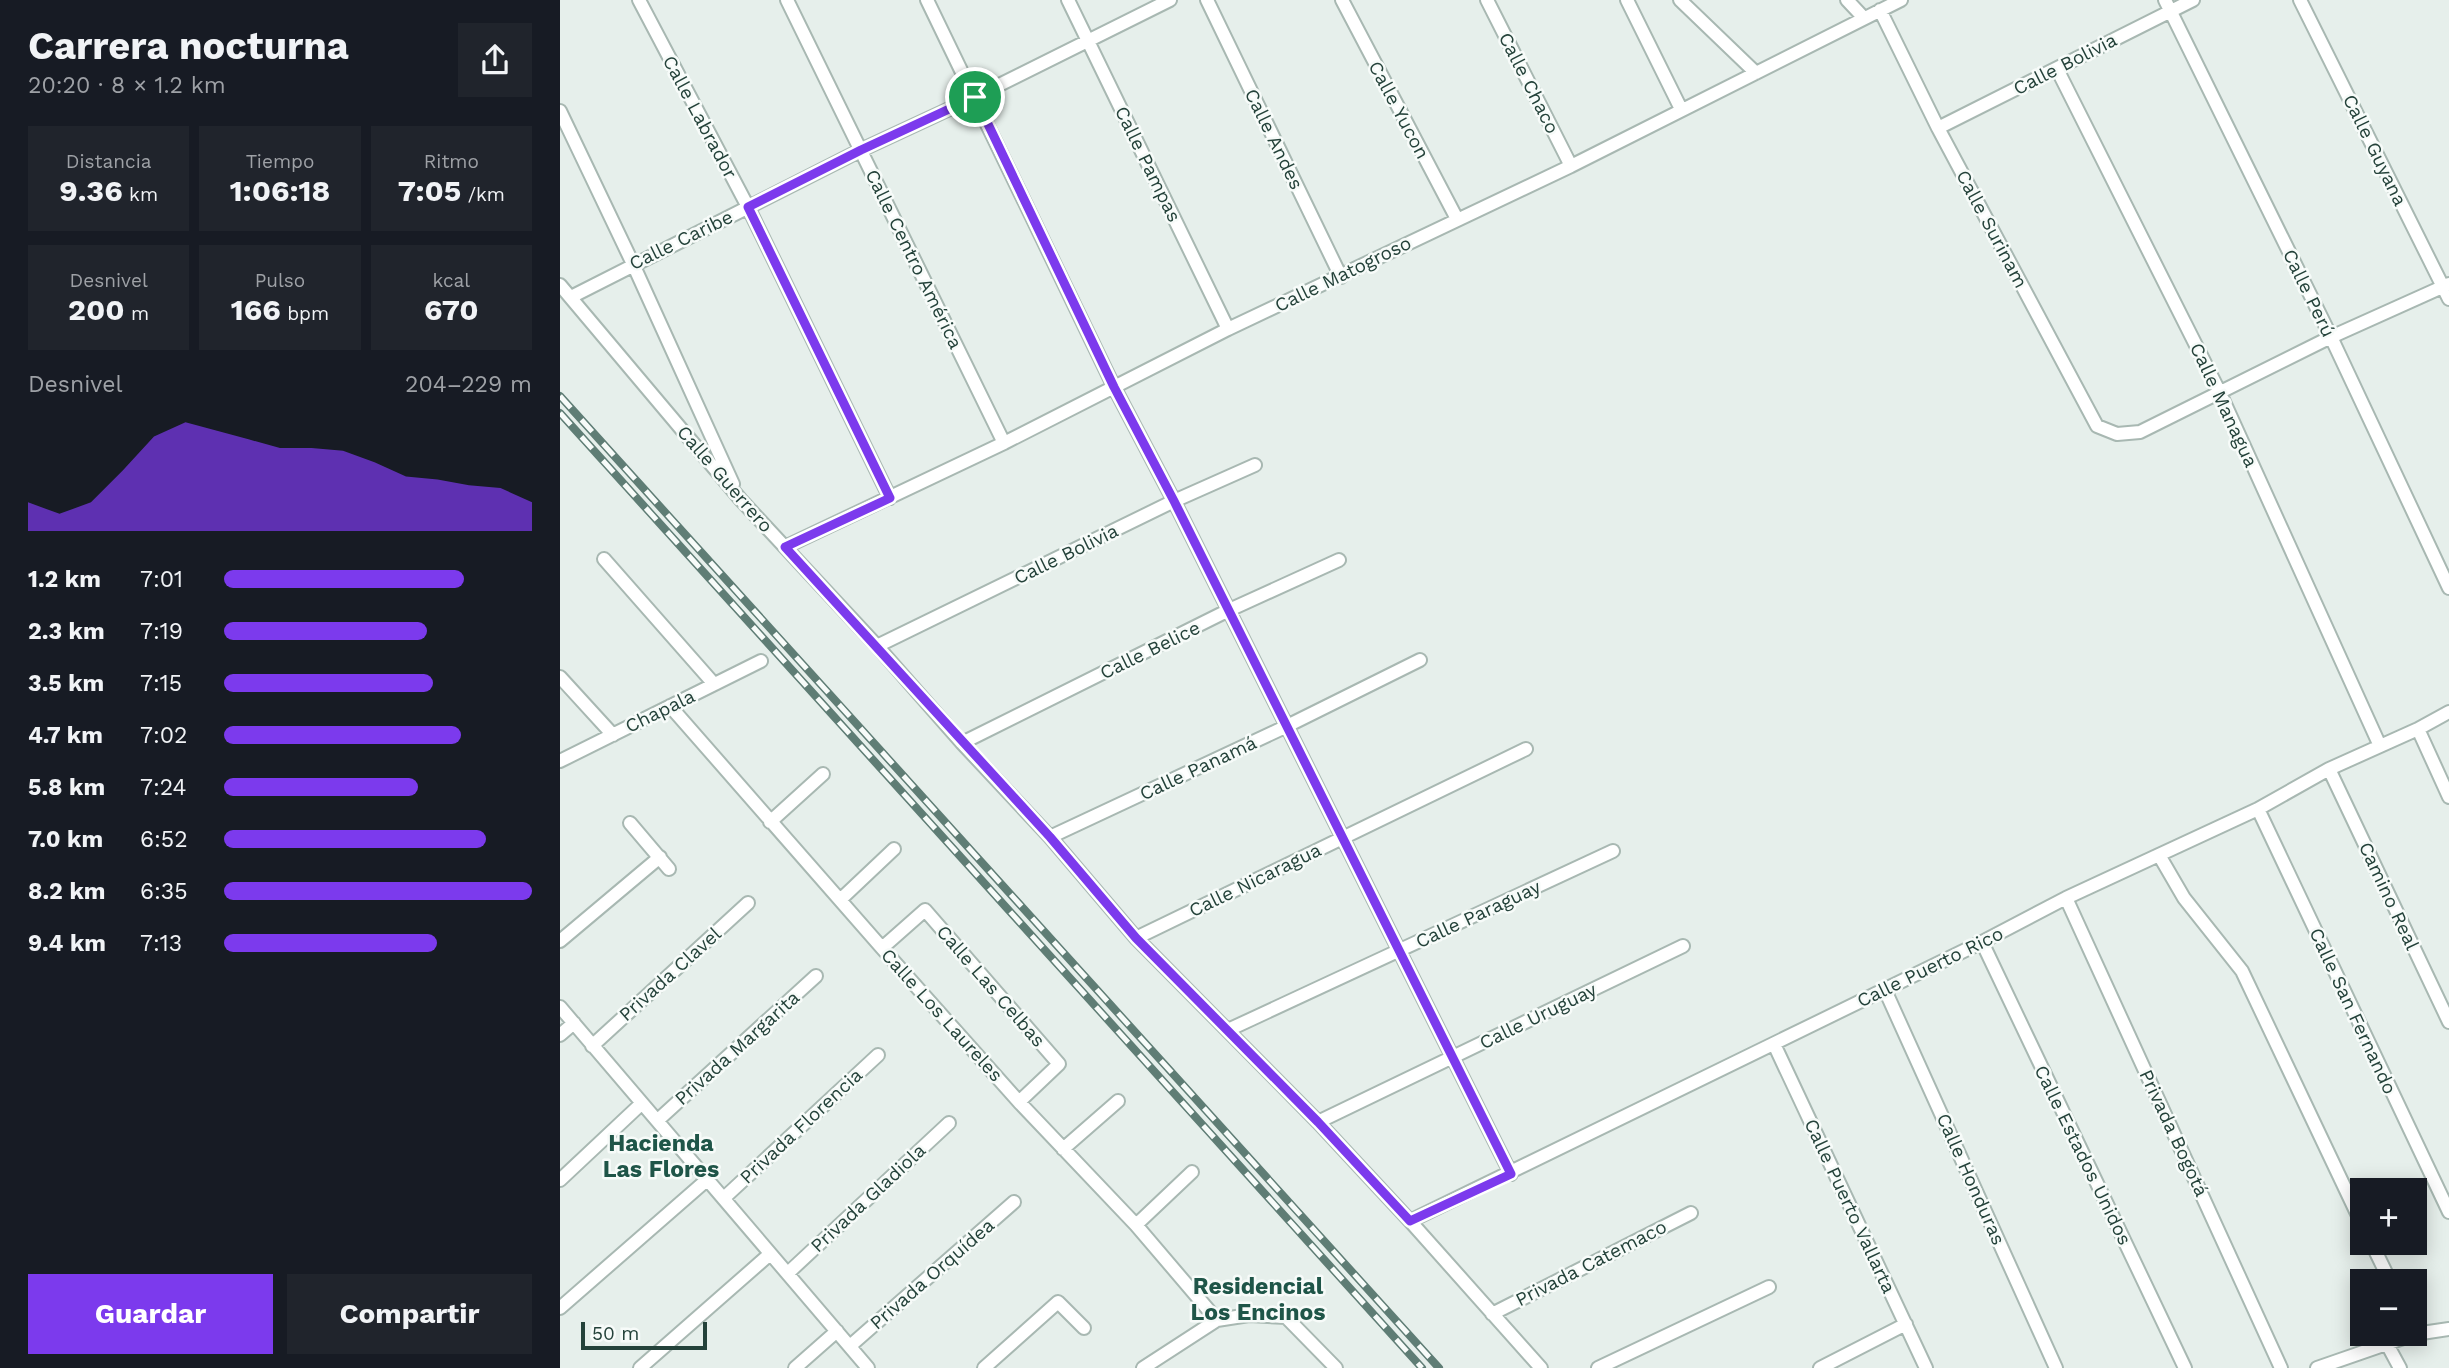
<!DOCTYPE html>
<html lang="es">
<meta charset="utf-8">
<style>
body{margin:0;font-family:"Work Sans",sans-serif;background:#20242c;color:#f1f3f6;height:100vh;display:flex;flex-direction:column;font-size:26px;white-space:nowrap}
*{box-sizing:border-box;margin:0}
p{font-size:23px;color:#9ea1a6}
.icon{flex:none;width:38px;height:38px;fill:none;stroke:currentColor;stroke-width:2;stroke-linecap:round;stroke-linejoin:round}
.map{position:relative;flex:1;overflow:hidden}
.sheet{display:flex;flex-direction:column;background:#171b24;width:560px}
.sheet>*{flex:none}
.fabs{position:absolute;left:1790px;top:1178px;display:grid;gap:14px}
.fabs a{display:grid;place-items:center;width:77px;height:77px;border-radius:0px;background:#171b24;box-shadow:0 4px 18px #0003;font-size:35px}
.scale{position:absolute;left:21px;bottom:18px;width:126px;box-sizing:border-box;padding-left:7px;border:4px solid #24423a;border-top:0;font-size:19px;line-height:24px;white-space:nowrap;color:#24423a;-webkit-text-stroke:5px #f7fbf9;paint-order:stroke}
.pin{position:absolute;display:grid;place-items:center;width:60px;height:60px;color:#fff;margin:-30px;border:4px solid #fff;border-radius:50%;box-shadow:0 2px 7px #0007}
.round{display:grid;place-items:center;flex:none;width:74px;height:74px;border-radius:0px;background:#20242c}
.head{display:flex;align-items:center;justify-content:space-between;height:119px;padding:0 28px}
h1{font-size:38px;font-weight:700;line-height:52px}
.metrics{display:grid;grid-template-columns:repeat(3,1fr);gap:10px;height:119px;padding:7px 28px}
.metrics div{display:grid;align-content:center;border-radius:0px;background:#20242c;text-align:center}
.metrics b{font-size:30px;font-weight:700}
.metrics small{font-size:19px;font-weight:400}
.metrics p{font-size:19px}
.chart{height:196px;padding:14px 28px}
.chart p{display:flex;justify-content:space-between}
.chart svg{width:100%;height:126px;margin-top:7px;fill:#7c3aed;opacity:.7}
.cta{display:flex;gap:14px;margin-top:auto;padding:14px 28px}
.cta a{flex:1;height:80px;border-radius:0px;background:#7c3aed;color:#fff;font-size:28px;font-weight:700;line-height:80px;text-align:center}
.cta a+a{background:#20242c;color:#f1f3f6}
ul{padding:0 28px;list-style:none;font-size:23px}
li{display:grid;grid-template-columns:112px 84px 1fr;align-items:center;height:52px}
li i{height:18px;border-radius:9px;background:#7c3aed}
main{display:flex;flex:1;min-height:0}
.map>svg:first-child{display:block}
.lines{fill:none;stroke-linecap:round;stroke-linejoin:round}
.minor-casing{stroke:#a8b8b2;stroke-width:16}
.minor{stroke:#fff;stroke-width:12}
.rail-casing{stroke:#5f7d75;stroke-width:8}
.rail{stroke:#f7fbf9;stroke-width:5;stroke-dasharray:16;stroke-linecap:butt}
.route-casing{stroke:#fff;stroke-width:14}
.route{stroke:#7c3aed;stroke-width:9}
.labels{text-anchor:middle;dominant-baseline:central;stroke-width:5;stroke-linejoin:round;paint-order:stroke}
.street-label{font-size:19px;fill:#24423a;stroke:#f7fbf9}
.quarter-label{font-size:23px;font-weight:bold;fill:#1f5548;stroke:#f7fbf9}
</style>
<main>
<section class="sheet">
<div class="head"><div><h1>Carrera nocturna</h1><p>20:20 · 8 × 1.2 km</p></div><a class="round"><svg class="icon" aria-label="share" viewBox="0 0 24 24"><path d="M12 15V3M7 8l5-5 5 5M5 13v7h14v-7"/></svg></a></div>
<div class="metrics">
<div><p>Distancia</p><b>9.36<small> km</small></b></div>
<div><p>Tiempo</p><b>1:06:18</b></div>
<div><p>Ritmo</p><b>7:05<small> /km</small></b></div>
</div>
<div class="metrics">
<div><p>Desnivel</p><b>200<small> m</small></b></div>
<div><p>Pulso</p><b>166<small> bpm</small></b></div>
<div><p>kcal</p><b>670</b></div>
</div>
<div class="chart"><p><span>Desnivel</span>204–229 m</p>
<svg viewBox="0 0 160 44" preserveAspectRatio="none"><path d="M0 44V34L10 38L20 34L30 23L40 11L50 6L60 9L70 12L80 15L90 15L100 16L110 20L120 25L130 26L140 28L150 29L160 34V44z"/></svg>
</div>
<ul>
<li><b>1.2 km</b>7:01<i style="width:78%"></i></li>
<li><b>2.3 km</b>7:19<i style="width:66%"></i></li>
<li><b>3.5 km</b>7:15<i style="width:68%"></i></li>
<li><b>4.7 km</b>7:02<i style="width:77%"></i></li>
<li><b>5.8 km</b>7:24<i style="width:63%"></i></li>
<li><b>7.0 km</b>6:52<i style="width:85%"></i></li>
<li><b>8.2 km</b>6:35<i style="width:100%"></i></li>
<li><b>9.4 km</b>7:13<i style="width:69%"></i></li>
</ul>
<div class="cta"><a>Guardar</a><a>Compartir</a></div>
</section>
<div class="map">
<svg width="1889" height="1368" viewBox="0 0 1889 1368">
<rect width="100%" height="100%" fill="#e6efeb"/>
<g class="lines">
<g class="minor-casing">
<path id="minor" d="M79 0 188 207 330 498
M227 0 444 443
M367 0 554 387 614 501 951 1174
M508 0 668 329
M647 0 781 277
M782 0 897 219
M927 0 1011 166
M1067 0 1121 109
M1120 0 1196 73
M1287 0 1303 17
M1605 0 1771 337 1889 588
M1740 0 1889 299
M1320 10 1378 128 1537 426 1557 434 1580 432 1771 337 1889 284
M1497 69 1660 393 1820 746
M0 111 73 264 173 484
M1378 128 1633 0
M0 285 181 500 317 646 402 743 490 837 576 938 758 1122 850 1221 981 1368
M11 297 301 150 415 97 610 0
M225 547 444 443 668 329 1011 166 1341 0
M44 559 154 684
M317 646 614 501 695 465
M0 677 53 735
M110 706 322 948 459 1102 576 1225 657 1320
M1858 729 1889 797
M402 743 667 611 779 560
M0 761 201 661
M1769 769 1889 1022
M1698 809 1889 1212
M210 822 263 774
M70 823 109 869
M490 837 725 727 860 660
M1599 855 1624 898 1682 971 1802 1224
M1506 898 1721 1368
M280 900 334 849
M576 938 966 749
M0 941 100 857
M1422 942 1625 1368
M322 948 365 910 499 1064 459 1102
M1325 990 1496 1368
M0 1007C103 1127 206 1247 308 1368
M668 1030 1053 851
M0 1035 14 1023
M1214 1044 1366 1368
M32 1046 188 903
M98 1120 256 976
M758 1122 1123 946
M503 1149 558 1101
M0 1180 81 1104
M165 1197 318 1055
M850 1221 1422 942 1506 898 1698 809 1769 769 1858 729 1889 712
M576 1225 632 1172
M1811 1242 1830 1281
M228 1273 389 1123
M0 1308 149 1178
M932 1314 1131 1213
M1827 1344 1840 1368
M290 1346 454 1202
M80 1368 210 1254
M235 1368 277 1331
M424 1368 498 1302 524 1328
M583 1368 657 1320 689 1315 726 1317 776 1368
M1038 1368 1209 1287
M1260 1368 1346 1324
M1757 1368 1855 1334 1889 1329"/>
</g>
<use href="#minor" class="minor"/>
<g class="rail-casing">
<path id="rail" d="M0 396 879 1368
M0 413 862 1368"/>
</g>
<use href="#rail" class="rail"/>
</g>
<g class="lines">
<g class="route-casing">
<path id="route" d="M415 97 554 387 614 501 951 1174 850 1221 758 1122 576 938 490 837 225 547 330 498 188 207 301 150Z"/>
</g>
<use href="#route" class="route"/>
</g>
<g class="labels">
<g class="street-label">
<text transform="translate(1505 64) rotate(-27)">Calle Bolivia</text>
<text transform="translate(969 83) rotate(63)">Calle Chaco</text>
<text transform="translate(839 110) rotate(62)">Calle Yucon</text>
<text transform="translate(140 117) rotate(62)">Calle Labrador</text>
<text transform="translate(714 139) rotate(64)">Calle Andes</text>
<text transform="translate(1815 150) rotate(64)">Calle Guyana</text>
<text transform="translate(588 164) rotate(64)">Calle Pampas</text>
<text transform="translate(1432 229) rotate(62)">Calle Surinam</text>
<text transform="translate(121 240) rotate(-26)">Calle Caribe</text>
<text transform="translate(354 259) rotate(64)">Calle Centro América</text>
<text transform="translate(783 274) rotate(-26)">Calle Matogroso</text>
<text transform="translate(1749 293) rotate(64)">Calle Perú</text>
<text transform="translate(1664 405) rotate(65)">Calle Managua</text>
<text transform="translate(165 479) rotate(49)">Calle Guerrero</text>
<text transform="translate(506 554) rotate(-26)">Calle Bolivia</text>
<text transform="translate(590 650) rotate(-26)">Calle Belice</text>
<text transform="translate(100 711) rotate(-26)">Chapala</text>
<text transform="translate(638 768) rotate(-25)">Calle Panamá</text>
<text transform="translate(695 880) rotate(-26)">Calle Nicaragua</text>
<text transform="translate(1829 896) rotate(65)">Camino Real</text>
<text transform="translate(918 914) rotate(-25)">Calle Paraguay</text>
<text transform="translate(1370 967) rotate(-26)">Calle Puerto Rico</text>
<text transform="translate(110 974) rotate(-42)">Privada Clavel</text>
<text transform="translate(431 986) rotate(49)">Calle Las Celbas</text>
<text transform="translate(1793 1011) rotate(65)">Calle San Fernando</text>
<text transform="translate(382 1015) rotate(48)">Calle Los Laureles</text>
<text transform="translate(978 1016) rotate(-26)">Calle Uruguay</text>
<text transform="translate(177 1048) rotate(-42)">Privada Margarita</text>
<text transform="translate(241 1126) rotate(-43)">Privada Florencia</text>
<text transform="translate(1614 1133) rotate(65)">Privada Bogotá</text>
<text transform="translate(1523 1155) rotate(64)">Calle Estados Unidos</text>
<text transform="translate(1411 1179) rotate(66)">Calle Honduras</text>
<text transform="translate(308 1198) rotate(-43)">Privada Gladiola</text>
<text transform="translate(1290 1206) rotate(65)">Calle Puerto Vallarta</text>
<text transform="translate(1031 1263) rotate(-27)">Privada Catemaco</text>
<text transform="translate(372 1274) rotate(-41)">Privada Orquídea</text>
</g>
<g class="quarter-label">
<text x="101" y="1143">Hacienda<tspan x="101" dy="26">Las Flores</tspan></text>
<text x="698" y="1286">Residencial<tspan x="698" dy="26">Los Encinos</tspan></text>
</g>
</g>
</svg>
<div class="fabs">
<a>+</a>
<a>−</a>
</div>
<div class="scale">50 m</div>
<div class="pin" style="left:415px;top:97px;background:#1e9e55"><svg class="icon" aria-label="arrive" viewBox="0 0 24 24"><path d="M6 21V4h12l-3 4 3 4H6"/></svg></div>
</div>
</main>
